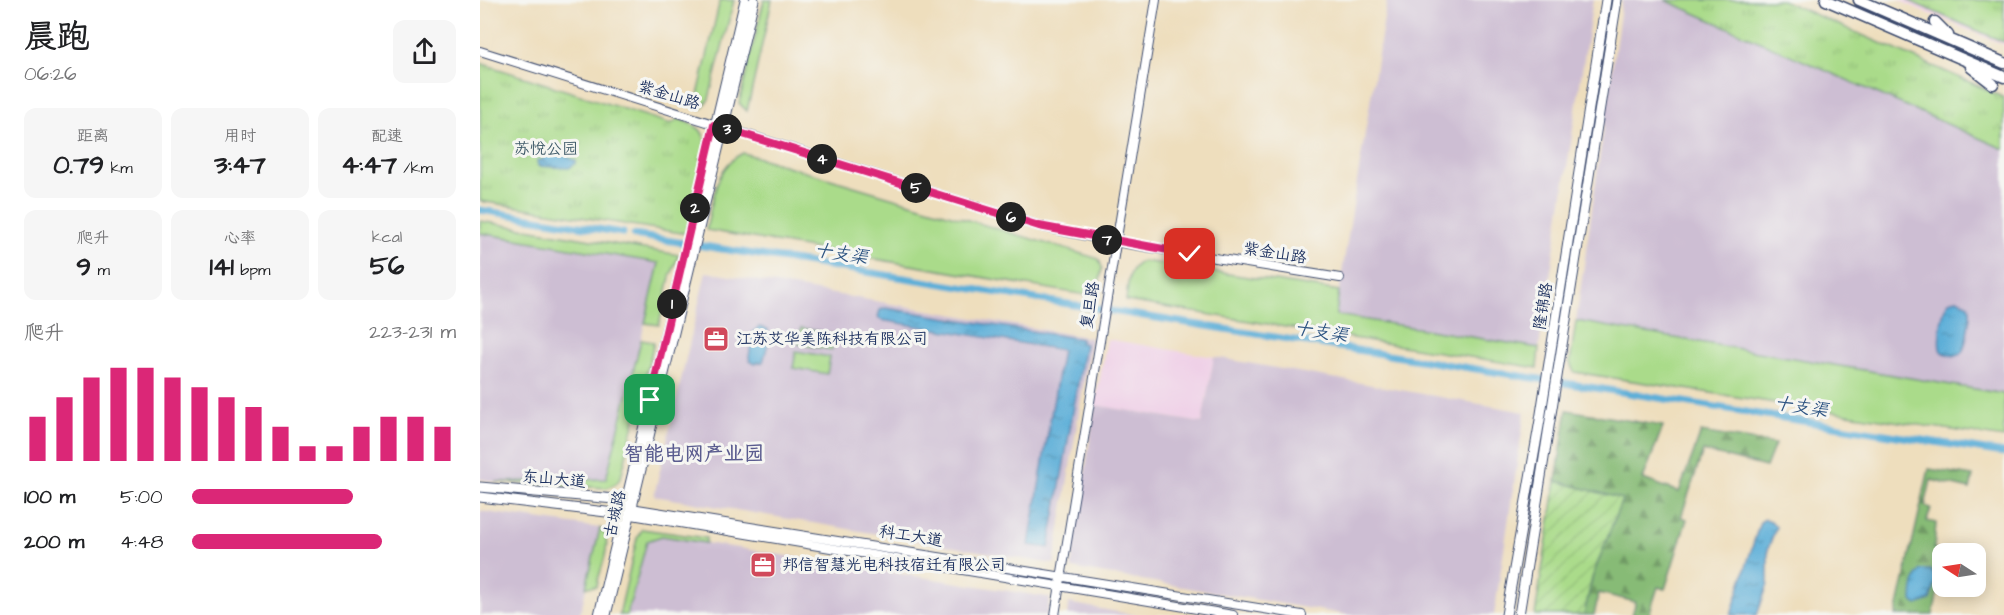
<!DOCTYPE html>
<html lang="zh">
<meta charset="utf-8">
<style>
body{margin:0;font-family:"Architects Daughter","LXGW WenKai TC",sans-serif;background:#f6f6f6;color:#202124;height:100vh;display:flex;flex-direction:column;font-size:22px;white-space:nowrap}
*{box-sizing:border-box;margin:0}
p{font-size:20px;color:#757577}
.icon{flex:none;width:33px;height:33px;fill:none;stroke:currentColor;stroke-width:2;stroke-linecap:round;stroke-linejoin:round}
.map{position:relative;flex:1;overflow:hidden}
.details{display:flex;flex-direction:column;background:#fff;width:480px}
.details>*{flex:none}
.needle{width:39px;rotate:282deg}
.tools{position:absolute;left:1452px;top:543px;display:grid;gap:12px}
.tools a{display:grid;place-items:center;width:54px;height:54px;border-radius:12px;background:#fff;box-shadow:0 3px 15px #0003;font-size:30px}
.pin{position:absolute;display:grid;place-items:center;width:51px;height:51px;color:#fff;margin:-26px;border-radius:12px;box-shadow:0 3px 9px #0006}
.km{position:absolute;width:30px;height:30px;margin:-15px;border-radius:50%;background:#222;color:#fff;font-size:16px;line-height:30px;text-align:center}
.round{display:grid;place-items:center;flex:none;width:63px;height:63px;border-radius:12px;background:#f6f6f6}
.headline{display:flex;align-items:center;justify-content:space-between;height:102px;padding:0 24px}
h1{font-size:33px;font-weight:800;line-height:45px}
.figures{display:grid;grid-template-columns:repeat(3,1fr);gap:9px;height:102px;padding:6px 24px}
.figures div{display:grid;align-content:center;border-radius:12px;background:#f6f6f6;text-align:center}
.figures b{font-size:26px;font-weight:800}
.figures small{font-size:16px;font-weight:400}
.figures p{font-size:16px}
.chart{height:168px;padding:12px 24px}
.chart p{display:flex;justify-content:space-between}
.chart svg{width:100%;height:108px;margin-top:6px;stroke:#db2777;stroke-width:6}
ul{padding:0 24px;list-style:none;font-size:20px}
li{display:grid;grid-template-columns:96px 72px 1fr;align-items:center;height:45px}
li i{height:15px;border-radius:8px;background:#db2777}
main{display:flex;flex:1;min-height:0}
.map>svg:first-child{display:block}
.built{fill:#efd0e7}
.industrial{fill:#cdbed3}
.grass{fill:#aadb8a;stroke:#628574;stroke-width:1.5}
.forest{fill:url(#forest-firs);stroke:#51756a;stroke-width:1.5}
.park{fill:url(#park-tufts);stroke:#628574;stroke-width:1.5}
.garden{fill:url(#garden-furrows);stroke:#628574;stroke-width:1.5}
.water{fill:url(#water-ripples);stroke:#3c6f9b;stroke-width:1.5}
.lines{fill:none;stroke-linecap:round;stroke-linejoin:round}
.canal{stroke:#5dafd8;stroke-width:7}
.tertiary-casing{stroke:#3b496c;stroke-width:10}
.secondary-casing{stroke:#3b496c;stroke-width:11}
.primary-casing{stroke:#3b496c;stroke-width:13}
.tertiary{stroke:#fff;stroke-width:8}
.secondary{stroke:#fff;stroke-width:9}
.primary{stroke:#fff;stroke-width:10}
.route-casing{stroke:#fff;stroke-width:12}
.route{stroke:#db2777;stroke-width:8}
.labels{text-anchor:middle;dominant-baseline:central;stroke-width:6;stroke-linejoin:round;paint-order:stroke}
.street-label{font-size:16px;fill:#1b2f5e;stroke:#f6f6f2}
.park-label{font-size:16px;fill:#3f5a69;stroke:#f6f6f2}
.poi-label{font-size:16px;fill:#1b2f5e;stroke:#f6f6f2;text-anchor:start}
.water-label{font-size:18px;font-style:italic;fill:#2f5583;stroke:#f6f6f2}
.quarter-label{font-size:20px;font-weight:bold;fill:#5a5c8f;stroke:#f6f6f2}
</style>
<main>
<section class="details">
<div class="headline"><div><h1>晨跑</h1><p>06:26</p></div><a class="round"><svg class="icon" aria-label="share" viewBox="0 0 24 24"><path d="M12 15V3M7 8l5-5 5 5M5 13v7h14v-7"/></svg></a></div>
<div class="figures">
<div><p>距离</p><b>0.79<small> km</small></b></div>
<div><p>用时</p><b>3:47</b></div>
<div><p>配速</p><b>4:47<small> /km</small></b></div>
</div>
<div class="figures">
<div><p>爬升</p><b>9<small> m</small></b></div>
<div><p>心率</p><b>141<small> bpm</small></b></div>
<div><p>kcal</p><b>56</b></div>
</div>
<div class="chart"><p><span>爬升</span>223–231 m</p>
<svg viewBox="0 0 160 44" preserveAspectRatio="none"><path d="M5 44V26M15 44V18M25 44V10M35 44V6M45 44V6M55 44V10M65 44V14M75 44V18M85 44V22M95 44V30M105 44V38M115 44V38M125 44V30M135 44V26M145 44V26M155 44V30"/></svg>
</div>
<ul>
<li><b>100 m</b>5:00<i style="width:61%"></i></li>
<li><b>200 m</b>4:48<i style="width:72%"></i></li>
</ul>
</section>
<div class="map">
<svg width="1524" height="615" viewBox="0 0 1524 615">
<defs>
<pattern id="forest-firs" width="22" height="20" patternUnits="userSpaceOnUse" patternTransform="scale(1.5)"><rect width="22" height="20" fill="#87bb76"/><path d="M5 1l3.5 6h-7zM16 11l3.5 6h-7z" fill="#6e9864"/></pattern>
<pattern id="park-tufts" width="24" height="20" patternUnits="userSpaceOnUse" patternTransform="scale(1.5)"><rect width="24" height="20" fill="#aadb8a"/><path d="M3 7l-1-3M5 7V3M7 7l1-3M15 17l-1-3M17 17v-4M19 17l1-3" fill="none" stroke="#92bc7a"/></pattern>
<pattern id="garden-furrows" width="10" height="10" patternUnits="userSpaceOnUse" patternTransform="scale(1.5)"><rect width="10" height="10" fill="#aadb8a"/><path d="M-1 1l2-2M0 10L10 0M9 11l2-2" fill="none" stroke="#92bc7a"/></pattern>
<pattern id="water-ripples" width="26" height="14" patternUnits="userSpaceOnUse" patternTransform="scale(1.5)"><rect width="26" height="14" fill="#5dafd8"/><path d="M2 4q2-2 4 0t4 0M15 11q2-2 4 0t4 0" fill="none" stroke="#4c8fb2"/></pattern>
</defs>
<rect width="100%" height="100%" fill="#f6f6f2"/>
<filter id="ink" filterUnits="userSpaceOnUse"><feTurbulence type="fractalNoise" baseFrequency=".0167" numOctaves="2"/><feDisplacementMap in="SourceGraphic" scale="12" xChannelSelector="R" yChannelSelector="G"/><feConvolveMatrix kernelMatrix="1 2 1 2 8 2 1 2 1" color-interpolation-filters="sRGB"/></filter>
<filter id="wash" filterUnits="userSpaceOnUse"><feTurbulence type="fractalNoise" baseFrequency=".008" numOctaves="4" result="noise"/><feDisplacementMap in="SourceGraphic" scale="24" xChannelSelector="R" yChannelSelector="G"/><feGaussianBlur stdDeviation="1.35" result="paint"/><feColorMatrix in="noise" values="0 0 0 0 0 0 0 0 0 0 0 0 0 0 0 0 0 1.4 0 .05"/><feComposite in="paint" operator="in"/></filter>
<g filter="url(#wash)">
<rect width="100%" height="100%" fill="#eedebd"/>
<path class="built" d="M1418 0H1524V45L1450 14Z
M627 339 734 357 722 423 615 405Z"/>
<path class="industrial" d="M907 0H1113L1059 348 855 315Z
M1142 0H1185L1524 149V394L1096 321Z
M0 233 180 263 126 479 15 482 0 479Z
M226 272 611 338 574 564 174 496Z
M734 357 1045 412 1014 615H868L591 568 615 405 722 423Z
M0 511 120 528 100 615H0Z
M182 536 567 597 570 598 567 615H147L164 545 170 538Z
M589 603 637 612 658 615H587Z"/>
<path class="grass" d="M240 0H254L229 99 222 109 215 108Z
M284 0H292L267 111 259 103Z
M263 153 619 259 622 268 617 297 226 230C233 203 234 166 263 153Z
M0 221 199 255 190 277 179 325 165 323 179 263 0 233Z
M663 261 859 291 856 315 1059 348 1057 368 646 301C648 286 647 267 663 261Z
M1096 321 1524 394V438L1094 372 1090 363Z
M321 328 354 334 352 350 318 344Z
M161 340 174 342 141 477 136 484 127 488 15 482 126 479Z
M316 351 350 357 347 374 313 368Z
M120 528C134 539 122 565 118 580L117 586 106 587Z
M162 529 226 538V543L182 536 167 541 147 615H139L157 538Z"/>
<path class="forest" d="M1087 410 1183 426 1163 479 1199 492 1221 432 1295 444 1286 467 1223 451 1201 517 1207 519 1185 589 1178 587 1169 615H1152L1156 602 1119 593 1114 615H1104L1112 578 1142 499 1076 481Z
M1449 469 1493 476 1490 489 1451 480 1445 506 1451 508 1447 521 1456 523 1454 549 1467 552 1462 554V572L1453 615H1416Z"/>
<path class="park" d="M1185 0H1302L1510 91 1524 98V149Z
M1427 0H1524V42L1521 41Z
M0 63 191 124 198 119C215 125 226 128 225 147L207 234 0 201Z"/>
<path class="garden" d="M1076 481 1142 499 1112 578 1104 615H1055Z"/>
<path class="water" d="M68 154 86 156 96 161V163L89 168 58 166 57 160H63V155Z
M1477 299 1489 305C1492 314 1489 320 1488 329 1485 346 1485 365 1461 351 1457 344 1462 309 1468 303 1470 300 1473 300 1477 299Z
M405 308 601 339V343L605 344 569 548 549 545 582 350 401 320 398 317 400 310Z
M279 327 288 329V344L283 362 275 364 270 361 269 357 273 332Z
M1285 519 1291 521 1296 527 1288 549V584L1277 615H1251L1280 522Z
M1441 570H1451L1457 579 1450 600 1437 605 1432 601C1432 591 1434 578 1441 570Z"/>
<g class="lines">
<path class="canal" d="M0 210 143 233
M154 235C611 308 1067 384 1524 453"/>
</g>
</g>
<g filter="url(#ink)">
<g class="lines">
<g class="tertiary-casing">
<path id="tertiary" d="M0 51 559 226 635 242 860 278
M149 504 151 508 822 615
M146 514 753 615
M575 615 676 0"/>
</g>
<g class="secondary-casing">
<path id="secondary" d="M0 487 146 500
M0 497 143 514
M119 615 265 0
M126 615 274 0
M1026 615 1060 420 1126 0
M1039 615 1137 0"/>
</g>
<g class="primary-casing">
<path id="primary" d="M1346 0 1524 77
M1379 0 1524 63
M1455 22 1468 35
M1491 67 1513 84"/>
</g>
<use href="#tertiary" class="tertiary"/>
<use href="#secondary" class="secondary"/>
<use href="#primary" class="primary"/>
</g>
</g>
<g class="lines" filter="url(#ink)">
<g class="route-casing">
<path id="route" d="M170 400 234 125 559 226 710 254"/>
</g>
<use href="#route" class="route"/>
</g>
<defs>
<g id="office-square" transform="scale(1.35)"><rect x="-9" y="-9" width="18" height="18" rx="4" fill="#d1495b" stroke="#f6f6f2"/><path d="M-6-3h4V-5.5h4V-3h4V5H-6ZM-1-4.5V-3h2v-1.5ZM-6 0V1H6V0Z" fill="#fff"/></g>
</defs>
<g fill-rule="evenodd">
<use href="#office-square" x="236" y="339"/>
<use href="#office-square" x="283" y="565"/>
</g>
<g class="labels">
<g class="street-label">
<text transform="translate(189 95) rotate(17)">紫金山路</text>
<text transform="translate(795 253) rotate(9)">紫金山路</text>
<text transform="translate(610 305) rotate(-81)">复旦路</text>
<text transform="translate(1063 306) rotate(-81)">隆锦路</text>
<text transform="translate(74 479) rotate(5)">东山大道</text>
<text transform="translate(135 514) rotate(-77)">古城路</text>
<text transform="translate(431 536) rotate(9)">科工大道</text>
</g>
<g class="park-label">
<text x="66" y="149">苏悦公园</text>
</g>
<g class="poi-label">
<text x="256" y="339">江苏艾华美陈科技有限公司</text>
<text x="302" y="565">邦信智慧光电科技宿迁有限公司</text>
</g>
<g class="water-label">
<text transform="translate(361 254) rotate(9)">十支渠</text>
<text transform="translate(841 332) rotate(9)">十支渠</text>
<text transform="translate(1321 407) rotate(9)">十支渠</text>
</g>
<g class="quarter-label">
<text x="214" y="454">智能电网产业园</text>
</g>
</g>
</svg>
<div class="tools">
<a><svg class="needle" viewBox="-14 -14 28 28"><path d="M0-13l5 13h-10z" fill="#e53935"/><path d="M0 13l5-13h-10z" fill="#757577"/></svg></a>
</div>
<div class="pin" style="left:170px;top:400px;background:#1e9e55"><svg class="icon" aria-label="arrive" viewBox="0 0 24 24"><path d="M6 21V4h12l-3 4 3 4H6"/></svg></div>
<div class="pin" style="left:710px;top:254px;background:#d93025"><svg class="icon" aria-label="check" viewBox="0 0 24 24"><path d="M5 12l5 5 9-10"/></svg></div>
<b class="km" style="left:192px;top:304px">1</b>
<b class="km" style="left:215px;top:208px">2</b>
<b class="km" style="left:247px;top:129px">3</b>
<b class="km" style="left:342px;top:159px">4</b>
<b class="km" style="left:436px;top:188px">5</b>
<b class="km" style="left:531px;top:217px">6</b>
<b class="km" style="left:627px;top:240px">7</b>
</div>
</main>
